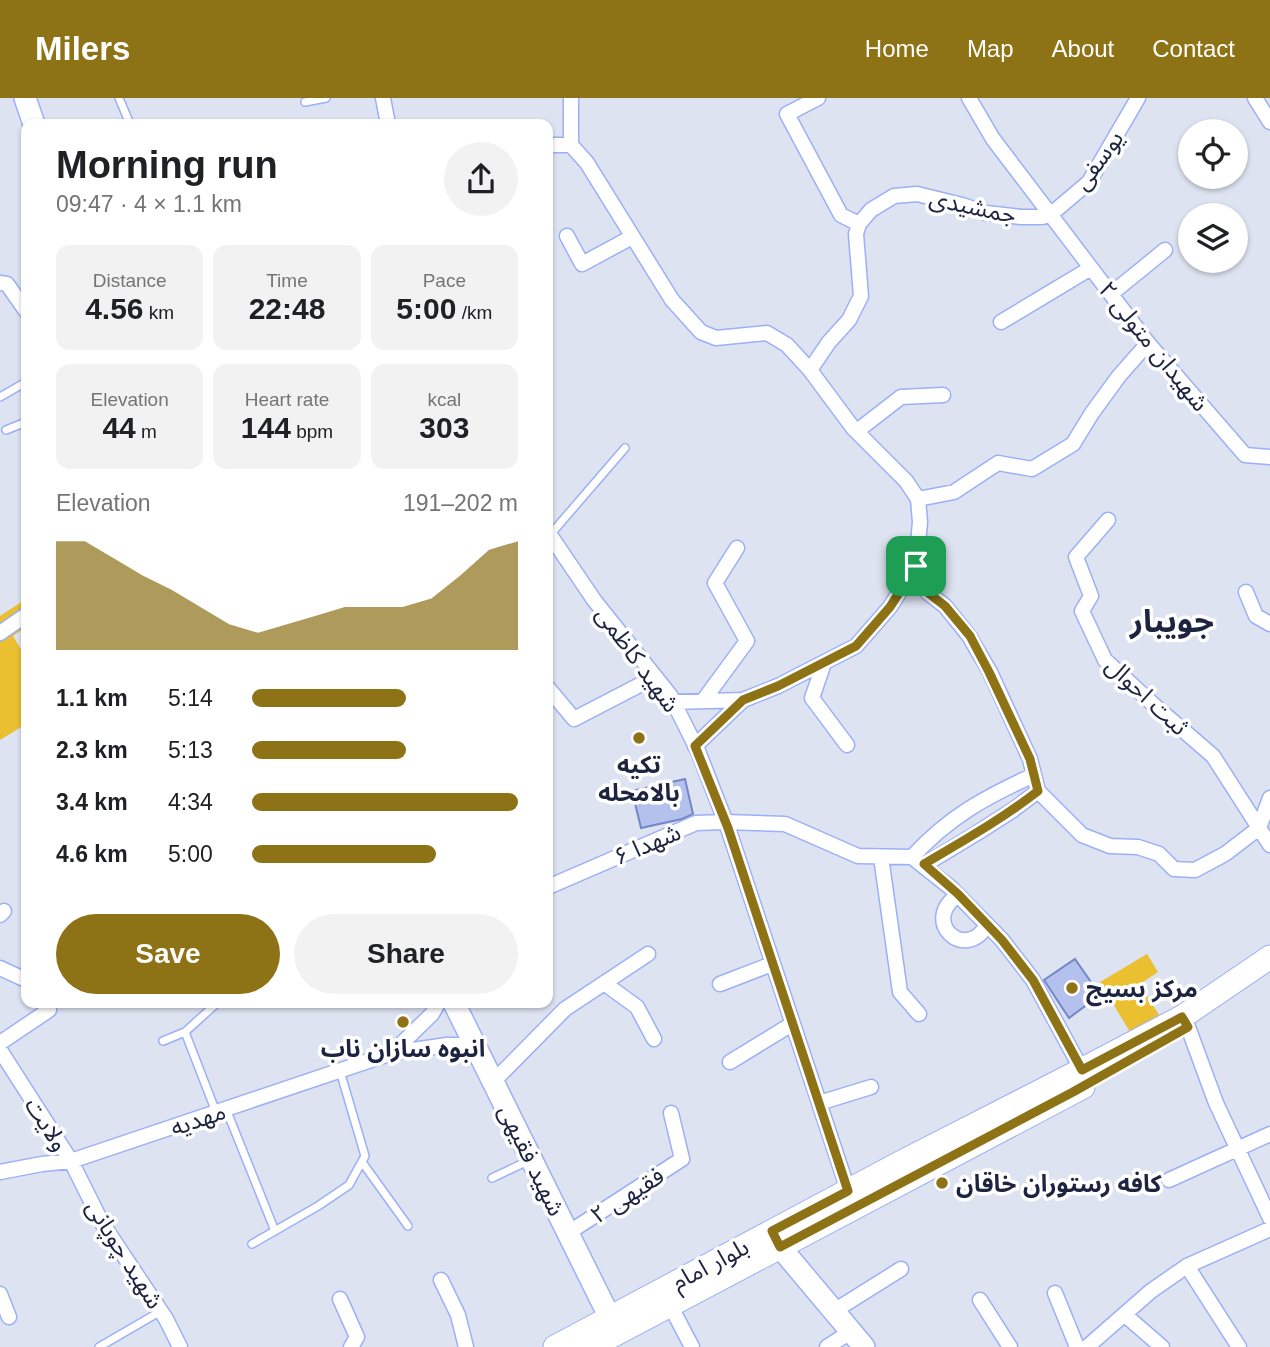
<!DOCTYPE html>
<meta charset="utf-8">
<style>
body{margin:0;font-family:Helvetica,"Noto Sans Arabic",sans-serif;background:#f2f2f2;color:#202124;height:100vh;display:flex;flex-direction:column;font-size:26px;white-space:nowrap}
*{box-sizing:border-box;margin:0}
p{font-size:23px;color:#757577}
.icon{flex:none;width:38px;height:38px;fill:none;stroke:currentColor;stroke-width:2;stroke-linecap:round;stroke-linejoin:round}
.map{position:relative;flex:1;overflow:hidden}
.details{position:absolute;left:21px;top:21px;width:532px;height:889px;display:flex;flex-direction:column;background:#fff;border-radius:14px;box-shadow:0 2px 5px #0004}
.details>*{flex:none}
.tools{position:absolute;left:1178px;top:21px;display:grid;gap:14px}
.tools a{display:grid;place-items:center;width:70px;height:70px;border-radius:50%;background:#fff;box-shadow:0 2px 5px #0004;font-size:35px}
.pin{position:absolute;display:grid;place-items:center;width:60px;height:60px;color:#fff;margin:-30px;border-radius:14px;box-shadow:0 4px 10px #0006}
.round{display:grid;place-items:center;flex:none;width:74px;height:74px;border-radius:37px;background:#f2f2f2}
.headline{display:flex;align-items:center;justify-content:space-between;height:119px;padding:0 35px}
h1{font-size:38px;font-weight:700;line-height:52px}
.metrics{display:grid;grid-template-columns:repeat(3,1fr);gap:10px;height:119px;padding:7px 35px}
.metrics div{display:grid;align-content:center;border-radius:14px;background:#f2f2f2;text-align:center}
.metrics b{font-size:30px;font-weight:700}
.metrics small{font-size:19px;font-weight:400}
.metrics p{font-size:19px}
.chart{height:196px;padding:14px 35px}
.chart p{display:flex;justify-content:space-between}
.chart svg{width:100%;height:126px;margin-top:7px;fill:#8d7216;opacity:.7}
.primary-button{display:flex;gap:14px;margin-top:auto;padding:14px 35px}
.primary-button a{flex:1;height:80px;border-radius:42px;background:#8d7216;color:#fff;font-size:28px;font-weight:700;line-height:80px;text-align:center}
.primary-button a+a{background:#f2f2f2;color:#202124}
ul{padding:0 35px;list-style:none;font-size:23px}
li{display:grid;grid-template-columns:112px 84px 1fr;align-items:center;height:52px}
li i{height:18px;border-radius:9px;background:#8d7216}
header{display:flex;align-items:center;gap:42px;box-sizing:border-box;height:98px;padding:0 35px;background:#8d7216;color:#fff}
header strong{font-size:33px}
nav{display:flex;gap:38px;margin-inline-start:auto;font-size:24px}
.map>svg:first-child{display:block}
.green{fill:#eac031}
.building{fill:#b3c1ec;stroke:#7386c8;stroke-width:2}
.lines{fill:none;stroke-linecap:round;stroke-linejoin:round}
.service-casing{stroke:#9bb0f6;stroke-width:10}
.minor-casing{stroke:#9bb0f6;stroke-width:17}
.secondary-casing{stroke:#9bb0f6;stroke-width:24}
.primary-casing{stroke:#9bb0f6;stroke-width:25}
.service{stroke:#fff;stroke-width:7}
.minor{stroke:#fff;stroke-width:14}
.secondary{stroke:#fff;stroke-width:21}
.primary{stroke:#fff;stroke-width:23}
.route-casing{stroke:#fff;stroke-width:14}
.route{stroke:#8d7216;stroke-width:9}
.poi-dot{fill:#8d7216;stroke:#fff;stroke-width:2.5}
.labels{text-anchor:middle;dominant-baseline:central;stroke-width:7;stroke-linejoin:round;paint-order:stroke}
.street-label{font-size:24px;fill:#1c243f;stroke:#fff}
.poi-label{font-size:24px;font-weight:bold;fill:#1c243f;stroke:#fff}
.district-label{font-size:32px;font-weight:bold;fill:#1c243f;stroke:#fff}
</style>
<header>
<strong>Milers</strong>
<nav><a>Home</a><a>Map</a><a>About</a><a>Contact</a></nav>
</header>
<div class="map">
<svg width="1270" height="1249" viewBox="0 0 1270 1249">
<rect width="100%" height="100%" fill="#dee3f1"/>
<path class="green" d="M26 501V529L13 538 26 560V626L0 642V518Z
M1147 856 1158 874 1140 886 1159 917 1130 934 1100 884Z"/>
<path class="building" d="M685 681 693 716 682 721 641 730 632 693Z
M1075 861 1100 897 1069 920 1044 882Z"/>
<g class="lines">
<g class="service-casing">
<path id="service" d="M119 0 130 26
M305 4 326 0
M0 299 26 284
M6 332 26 324
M550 437 625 350
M163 943 185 934
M226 1011 275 1133
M216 1014 185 934 217 905
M362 1064 408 1128
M492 1080 528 1063
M252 1146 318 1108 349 1087 365 1058 340 973
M99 1249 161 1213"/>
</g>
<g class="minor-casing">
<path id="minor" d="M383 0 388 26
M571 0V47L587 65 672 202 701 234 716 240 767 235 787 247 810 272 853 330 906 383 918 401 920 424 916 468 927 494 945 508 969 538 990 574 1030 661 1038 693 1082 737 1110 748 1138 749 1159 756 1174 771 1195 772 1225 756 1259 730
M818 0 787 16 841 117 859 126
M969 0 993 41 1148 245 1245 357 1270 359
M1255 0 1270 24
M548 47H571
M567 138 582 166 632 139
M0 185 7 186 26 213
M1111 196 1165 152
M1001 224 1091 170
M810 272 829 244 849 222 861 198 856 136 859 126 871 112 894 98 917 96 962 107 986 115 1021 119H1042L1050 117 1089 84 1138 0
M857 333 901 299 943 297
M918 401 954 394 998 365 1032 371 1073 346 1092 315 1119 278 1148 245
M1108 422 1076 459 1091 498 1082 513 1105 562 1155 608 1213 658 1270 747
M548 434 594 502 670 597 698 653 728 730 848 1092
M1246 494 1256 518 1270 526
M0 535 26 517
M824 565 812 600 847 647
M548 590 574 621 655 579
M703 603 747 543 715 485 737 450
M673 604 743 602
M695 648 743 602 778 588 856 548 890 509 916 468
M1259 730 1270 700
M881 759 900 894 919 916
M912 759C949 719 985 699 1034 677
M924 767 977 735 1013 712 1038 693
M548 789 696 725 725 724 785 726 858 758 912 759 951 790 1002 842 1033 882 1082 972
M958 797C920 823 965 865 987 827
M0 817 4 813
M0 870 26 882
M604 885 637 909 654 941
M720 886 772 866
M1188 929 1216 1005 1270 1120
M0 945 49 912 45 905
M0 952 71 1063 102 1125 166 1221 180 1249
M392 955 432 916 438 905
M730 964 792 926
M493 984 565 911 648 856
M819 1005 871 989
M0 1074 42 1066 71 1063 392 955 447 947H475
M1169 1082 1270 1036
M568 1135 682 1061 671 1015
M1187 1168 1239 1249
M441 1182 458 1217 466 1249
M1055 1195 1077 1249
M0 1196 9 1219
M340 1201 357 1239 351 1249
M980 1202 1010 1249
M670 1207 692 1249
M834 1213 901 1171
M1125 1217 1162 1249
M827 1249 852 1233
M1087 1249 1151 1193 1187 1168 1270 1131"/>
</g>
<g class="secondary-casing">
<path id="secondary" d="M25 0 34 26
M454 905 610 1220
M780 1149 864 1249"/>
</g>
<g class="primary-casing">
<path id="primary" d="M555 1249 898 1066 1068 979 1182 919 1270 859
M591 1249 1083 989"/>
</g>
<use href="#service" class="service"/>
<use href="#minor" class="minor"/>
<use href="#secondary" class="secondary"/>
<use href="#primary" class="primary"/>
</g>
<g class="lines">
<g class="route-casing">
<path id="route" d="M916 468 927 494 945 508 970 538 989 574 1030 661 1038 693C1002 721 963 743 924 766L958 796 1002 842 1033 882 1082 972 1182 919 1188 929 1073 994 780 1149 772 1133 848 1093 728 730 695 648 743 602 778 588 856 548 890 509Z"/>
</g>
<use href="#route" class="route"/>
</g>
<g class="poi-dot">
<circle cx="639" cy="640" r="7"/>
<circle cx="1072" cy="890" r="7"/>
<circle cx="403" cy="924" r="7"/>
<circle cx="942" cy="1085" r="7"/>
</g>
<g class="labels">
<g class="street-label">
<text transform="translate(1098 62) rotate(-54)">یوسفی</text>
<text transform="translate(973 108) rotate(12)">جمشیدی</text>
<text transform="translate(1154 248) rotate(51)">شهیدان متولی ۲</text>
<text transform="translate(638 561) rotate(54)">شهید کاظمی</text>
<text transform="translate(1147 598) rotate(43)">ثبت احوال</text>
<text transform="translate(647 746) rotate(-23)">شهدا ۶</text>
<text transform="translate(198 1021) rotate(-19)">مهدیه</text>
<text transform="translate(47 1026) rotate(57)">ولایت</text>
<text transform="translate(532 1062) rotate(64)">شهید فقیهی</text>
<text transform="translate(627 1097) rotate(-33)">فقیهی ۲</text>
<text transform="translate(125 1156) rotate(58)">شهید چوپانی</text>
<text transform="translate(710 1166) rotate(-28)">بلوار امام</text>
</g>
<g class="poi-label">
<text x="639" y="666">تکیه<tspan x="639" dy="28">بالامحله</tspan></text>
<text x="1086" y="890" text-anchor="start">مرکز بسیج</text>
<text x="403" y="950">انبوه سازان ناب</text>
<text x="956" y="1085" text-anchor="start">کافه رستوران خاقان</text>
</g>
<g class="district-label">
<text x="1172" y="523">جویبار</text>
</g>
</g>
</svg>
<div class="tools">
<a><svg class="icon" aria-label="locate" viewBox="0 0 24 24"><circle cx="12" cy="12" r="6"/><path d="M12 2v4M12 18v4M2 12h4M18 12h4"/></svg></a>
<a><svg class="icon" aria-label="layers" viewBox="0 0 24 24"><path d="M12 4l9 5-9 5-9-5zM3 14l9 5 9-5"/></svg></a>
</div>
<div class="pin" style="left:916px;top:468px;background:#1e9e55"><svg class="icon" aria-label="arrive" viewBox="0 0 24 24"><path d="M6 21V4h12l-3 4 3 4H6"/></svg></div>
<section class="details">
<div class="headline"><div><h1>Morning run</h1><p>09:47 · 4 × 1.1 km</p></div><a class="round"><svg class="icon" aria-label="share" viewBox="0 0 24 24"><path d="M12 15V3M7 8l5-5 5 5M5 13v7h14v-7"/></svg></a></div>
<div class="metrics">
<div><p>Distance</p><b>4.56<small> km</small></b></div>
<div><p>Time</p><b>22:48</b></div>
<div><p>Pace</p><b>5:00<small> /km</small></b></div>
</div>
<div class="metrics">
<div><p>Elevation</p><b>44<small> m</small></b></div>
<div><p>Heart rate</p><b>144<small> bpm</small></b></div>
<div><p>kcal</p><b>303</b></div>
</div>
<div class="chart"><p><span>Elevation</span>191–202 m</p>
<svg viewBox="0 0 160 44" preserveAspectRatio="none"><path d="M0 44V6L10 6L20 12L30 18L40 23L50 29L60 35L70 38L80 35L90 32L100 29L110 29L120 29L130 26L140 18L150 9L160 6V44z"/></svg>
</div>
<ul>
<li><b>1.1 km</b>5:14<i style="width:58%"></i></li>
<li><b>2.3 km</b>5:13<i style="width:58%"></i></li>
<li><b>3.4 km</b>4:34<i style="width:100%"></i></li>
<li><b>4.6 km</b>5:00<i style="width:69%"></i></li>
</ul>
<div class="primary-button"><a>Save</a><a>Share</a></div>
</section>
</div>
